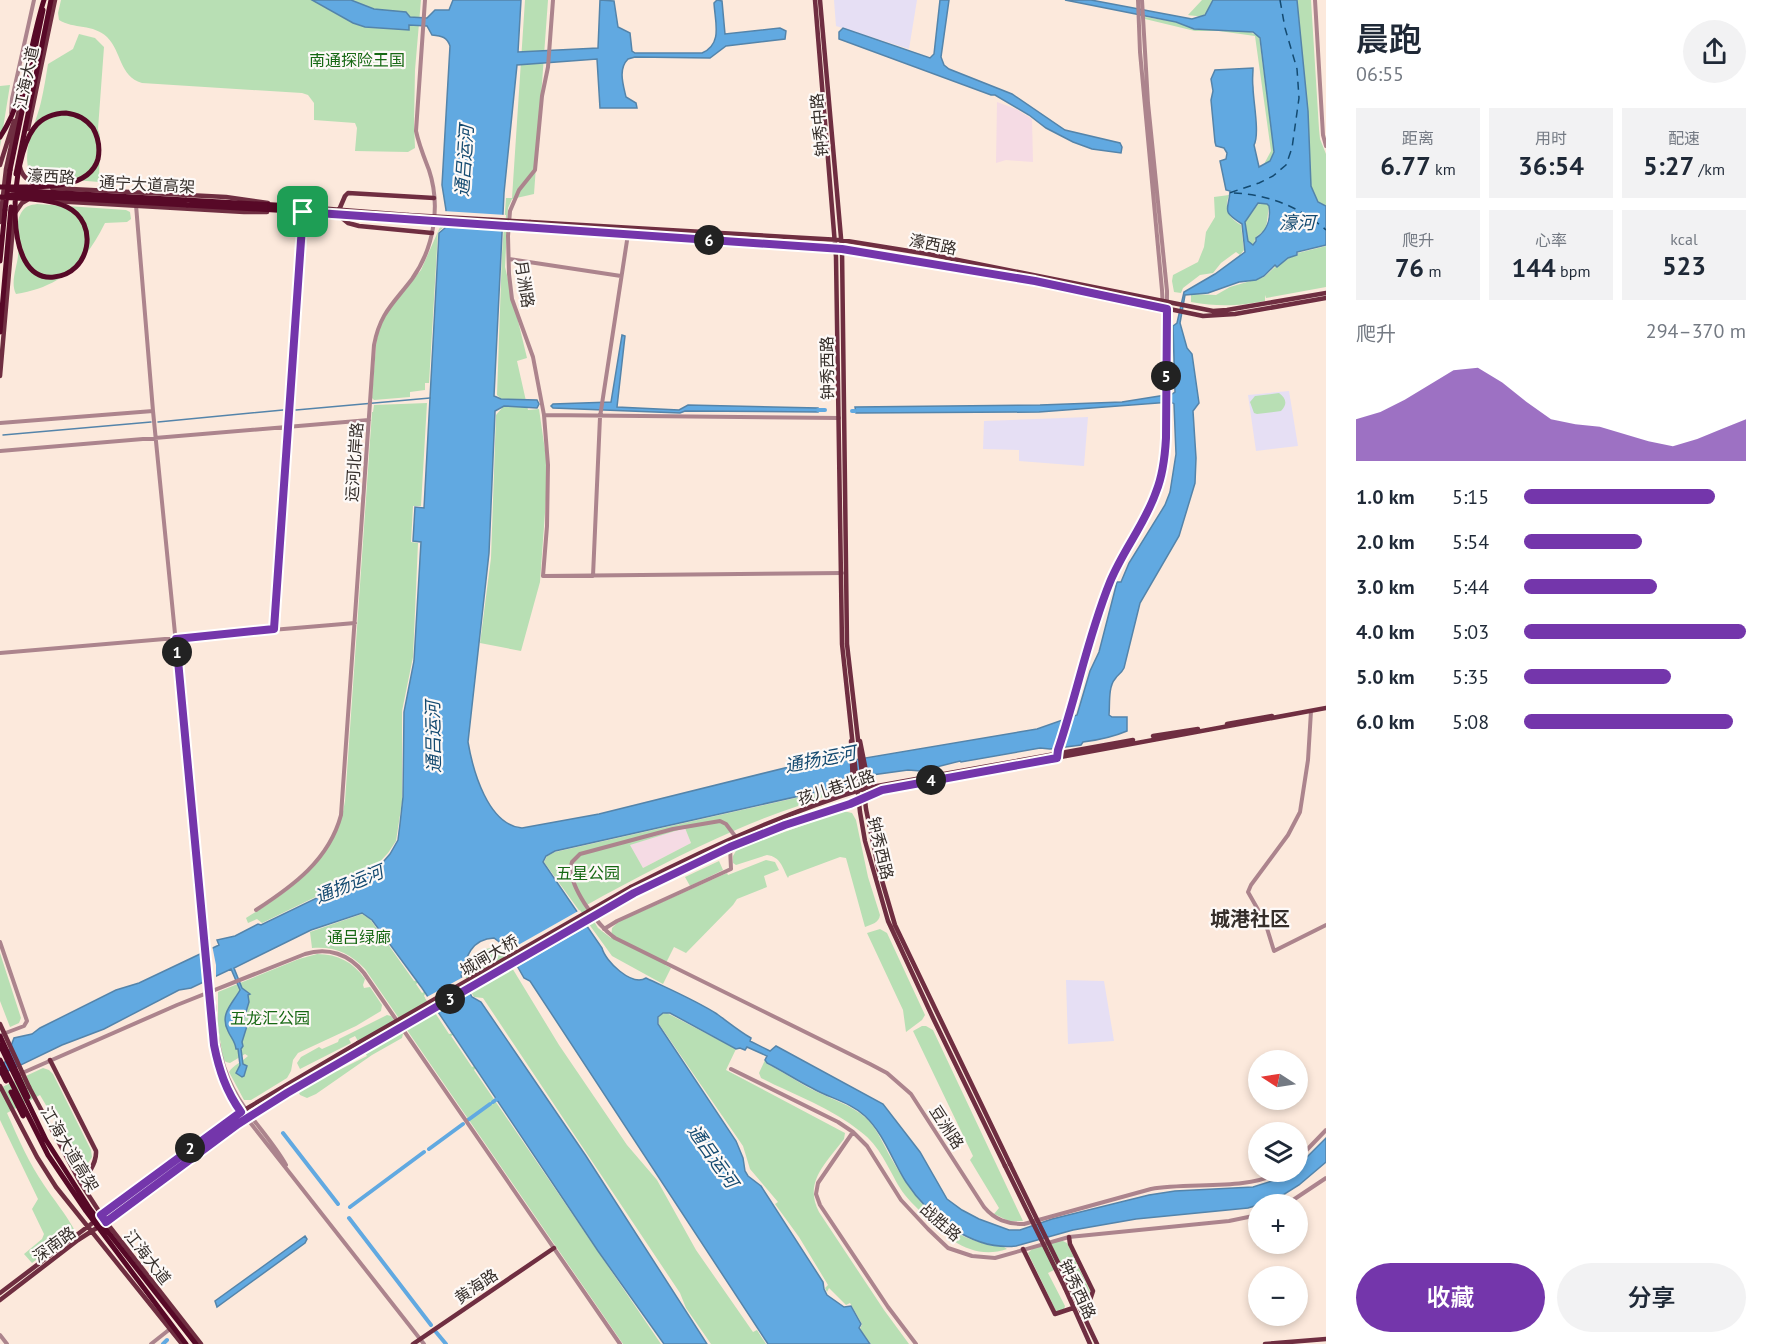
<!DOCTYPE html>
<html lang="zh">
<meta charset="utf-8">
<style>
body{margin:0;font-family:"PT Sans","Noto Sans SC",sans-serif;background:#f2f2f3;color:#1f2937;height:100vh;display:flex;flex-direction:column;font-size:22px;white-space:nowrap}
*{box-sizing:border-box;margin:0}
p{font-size:20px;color:#747a83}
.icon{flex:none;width:33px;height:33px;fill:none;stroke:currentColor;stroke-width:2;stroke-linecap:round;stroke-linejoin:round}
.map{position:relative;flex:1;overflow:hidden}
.side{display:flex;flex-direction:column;background:#fff;width:450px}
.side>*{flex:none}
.needle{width:39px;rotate:282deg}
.controls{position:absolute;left:1248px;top:1050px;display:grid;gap:12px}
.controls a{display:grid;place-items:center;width:60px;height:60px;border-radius:50%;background:#fff;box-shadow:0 3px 9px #0003;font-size:30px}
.pin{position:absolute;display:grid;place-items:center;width:51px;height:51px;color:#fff;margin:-26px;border-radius:12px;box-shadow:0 3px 9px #0006}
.km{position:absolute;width:30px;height:30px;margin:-15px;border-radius:50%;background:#222;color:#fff;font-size:16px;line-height:30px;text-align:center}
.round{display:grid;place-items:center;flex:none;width:63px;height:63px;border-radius:32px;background:#f2f2f3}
.headline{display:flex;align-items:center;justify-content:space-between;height:102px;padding:0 30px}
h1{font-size:33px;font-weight:600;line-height:45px}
.stats{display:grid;grid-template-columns:repeat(3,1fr);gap:9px;height:102px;padding:6px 30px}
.stats div{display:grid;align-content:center;border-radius:0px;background:#f2f2f3;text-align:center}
.stats b{font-size:26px;font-weight:600}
.stats small{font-size:16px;font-weight:400}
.stats p{font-size:16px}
.chart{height:168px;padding:12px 30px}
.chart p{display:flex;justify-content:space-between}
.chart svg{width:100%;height:108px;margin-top:6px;fill:#7436ab;opacity:.7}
.button{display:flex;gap:12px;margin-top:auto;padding:12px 30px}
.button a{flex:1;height:69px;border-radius:36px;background:#7436ab;color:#fff;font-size:24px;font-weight:600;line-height:69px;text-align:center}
.button a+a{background:#f2f2f3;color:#1f2937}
ul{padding:0 30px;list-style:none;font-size:20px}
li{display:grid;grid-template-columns:96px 72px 1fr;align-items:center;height:45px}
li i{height:15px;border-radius:8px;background:#7436ab}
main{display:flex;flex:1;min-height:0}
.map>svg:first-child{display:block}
.industrial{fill:#f5dbe4}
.education{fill:#e6dff4}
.green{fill:#b8dfb4;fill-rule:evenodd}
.water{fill:#61a9e1;stroke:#5484aa;stroke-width:1.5;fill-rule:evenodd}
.pier{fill:#fce9dc}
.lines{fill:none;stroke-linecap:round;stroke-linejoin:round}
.stream{stroke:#5484aa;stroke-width:1.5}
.canal{stroke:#61a9e1;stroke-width:4}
.ferry{stroke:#144a70;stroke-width:1.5;stroke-dasharray:8 6;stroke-linecap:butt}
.minor{stroke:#ac848d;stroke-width:4}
.major{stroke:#6f2e41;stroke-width:4.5}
.highway{stroke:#570927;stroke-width:5}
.minor-bridge{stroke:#ac848d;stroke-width:4}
.major-bridge{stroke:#6f2e41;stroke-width:4.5}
.highway-bridge{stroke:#570927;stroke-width:5}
.route-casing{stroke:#fff;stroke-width:12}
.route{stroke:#7436ab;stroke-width:8}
.labels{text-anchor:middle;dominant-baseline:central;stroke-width:4.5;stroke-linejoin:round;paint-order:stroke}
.park-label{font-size:16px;fill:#166813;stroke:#fdf9f7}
.street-label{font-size:16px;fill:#352e2a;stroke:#fdf9f7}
.water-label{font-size:18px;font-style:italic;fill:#144a70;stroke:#fdf9f7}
.quarter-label{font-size:20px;font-weight:bold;fill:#352e2a;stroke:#fdf9f7}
</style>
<main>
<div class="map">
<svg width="1326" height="1344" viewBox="0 0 1326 1344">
<rect width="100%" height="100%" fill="#fce9dc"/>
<path class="industrial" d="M997 102 1016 109 1032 119 1033 162 1006 160 996 163Z
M685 828 691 843 643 868 629 845Z"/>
<path class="education" d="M834 0H917L909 49 836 26Z
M1289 391 1298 446 1256 451 1248 395Z
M1088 417 1084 466 1019 461V450L983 449 984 421Z
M1066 980 1104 981 1114 1041 1068 1044Z"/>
<path class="green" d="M61 0H421L415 70 414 123 415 148 408 152 355 151 357 128 355 123 314 120V103L308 95 302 93 142 83C119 76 122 52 107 37 94 24 73 29 59 20L58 13Z
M525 0H548L534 194 512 199 508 208 505 267 527 358 517 361 528 410 539 409 548 471 540 582 521 651 480 643 491 558 496 415 502 408V400L497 395 502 253 506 198H512Z
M1202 0H1213C1206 16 1206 18 1188 15Z
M1297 0H1311L1319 129 1320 139 1326 154V206L1318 202 1311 186 1308 111Z
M1145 17 1176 22 1194 29 1247 31 1259 36 1274 150 1270 161 1264 164 1271 151 1255 36 1219 31H1195L1145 19Z
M79 34 95 38 104 47 98 129 100 135 99 182 38 177 29 171C22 148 36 124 41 102 44 89 46 76 48 64L73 49Z
M10 85 0 147V86Z
M1229 195C1224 209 1228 217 1241 225L1244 250 1240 255 1236 252 1221 263 1213 273 1200 275 1183 288 1181 293 1174 292 1172 281 1173 275 1198 262 1204 247 1206 232 1215 217 1214 197Z
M1259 203 1267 204 1269 206 1266 229 1256 237 1253 245 1248 241 1245 222Z
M37 204 126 210 130 212 131 219 127 222 105 223C85 263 61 287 16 294 10 283 17 267 18 256 19 243 14 225 21 213 25 206 30 205 37 204Z
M440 227H444L438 232 429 383H425V390L410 392V397L374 400 372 398 376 345 378 332 388 310 421 270Z
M1326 246V287L1266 298 1265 295V301C1238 306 1219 307 1191 302V294L1216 295 1230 287 1264 277 1276 266 1277 267 1289 258 1298 255V253Z
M1279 393C1286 398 1288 404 1281 411L1257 414 1254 413 1250 402 1255 396Z
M427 403 421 506H413L411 542 418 543 413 657 402 711V802L396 841 388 853 373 869 262 923 257 919 248 923 246 918C292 890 337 858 345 801L372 412H373L374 405Z
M844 787 843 790C808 803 772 814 738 829 685 852 635 878 585 906L598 928 611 938 612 928 618 922 727 873 728 875 766 860 775 862 779 870 764 876 767 887 737 899 733 905 686 953 674 947 665 965 671 968 663 984 612 956 544 862 547 856 555 852ZM685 828 691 843 643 868 630 845Z
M843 811 852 813 856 820 868 877 880 915C879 923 872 924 865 927L846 858 840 857 789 876 788 878C782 867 781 857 767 855L736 865 733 863V856L737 849Z
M719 861 723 870 690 886 685 877Z
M362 914 370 919 414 981 421 980 416 984 422 993 427 990 424 996 449 1034 456 1033 451 1036 472 1067 479 1064 474 1070 661 1344H623L365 969C350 953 334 946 312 948L310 932Z
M880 929 887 933 925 1015 922 1020 906 1032 903 1010 867 933Z
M490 948 503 953 559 1045 627 1145 657 1180 696 1250 753 1332 757 1330 766 1344H711L686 1308 680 1293 483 998 474 997 464 979 469 972C467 958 477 950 490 948Z
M0 953 21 1018 19 1023 10 1027 0 1001Z
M317 954C338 954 353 962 365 979L363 985 364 988 370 987 382 1005 381 1011 356 1026 298 1053 293 1060 291 1071 287 1078 251 1100H244L229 1072C233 1065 242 1062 248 1056L245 1054 230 1063 226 1062 223 1059 218 1026V992L299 959Z
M667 1013 736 1049 726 1070 845 1133 844 1139C827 1162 803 1182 819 1212L884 1310 909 1344H871L860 1329 862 1324 850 1303 846 1305 829 1288 827 1292 825 1288 828 1285 799 1237 775 1204 778 1202 750 1169 743 1146 659 1024V1017L662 1014Z
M387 1015 391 1016 403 1034 402 1038 372 1055 316 1094 307 1098 300 1095 299 1093 301 1089 336 1070 337 1071 367 1056 355 1036 349 1039 351 1043 300 1069 297 1063 301 1057 319 1047 322 1049 338 1042 339 1039Z
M922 1026H926L933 1030 1023 1221H1009L994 1214 999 1208 970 1160 973 1156 913 1031Z
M765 1060 767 1064C782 1071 796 1081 811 1089 830 1099 851 1104 867 1119 878 1130 883 1144 891 1158 918 1205 946 1241 1004 1247L1007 1249C973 1261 946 1238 924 1215 916 1207 906 1198 900 1188 888 1168 880 1146 861 1132 832 1108 794 1095 761 1078L759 1073Z
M43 1068 49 1070 53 1074 91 1150 92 1157 87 1165 80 1163 40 1095 7 1113C18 1138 29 1163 44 1185 54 1200 65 1213 74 1229L71 1234 32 1263 24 1254 42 1239 44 1234 32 1209 38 1199 0 1120V1088Z
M1061 1240 1067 1243 1091 1293 1088 1298 1082 1297 1066 1264 1048 1273 1065 1306 1064 1309 1059 1312 1056 1311 1028 1253 1034 1247Z"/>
<path class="water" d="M312 0H351L374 9 406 12 410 17 427 18 435 10H449L453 0H521L518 52 598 48 600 0 614 1 618 27 630 33 632 51 635 53H702C723 44 715 22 714 3L717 0 722 1 725 34 780 28 786 31 785 39 726 46 710 58 635 57 628 59C618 69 623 84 626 97L636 103 637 108H600L597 59 517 65 504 193 494 396 501 399 537 400 539 404 537 408 504 406 495 411 489 553 468 742C473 771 488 825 522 828L599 814 825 758 847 756 848 761 1037 729 1077 715 1090 671 1099 652 1117 582H1121L1129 563 1165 505 1170 492 1176 454 1174 404 1171 402 1039 412 856 413 855 407 1040 405 1122 402 1172 394 1175 392 1173 326 1177 323 1184 292 1215 274 1245 252 1242 224C1220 210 1229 211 1230 191L1226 190 1220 161 1226 159 1227 153 1224 148 1216 146 1215 142 1211 100 1213 91 1211 79 1215 70 1253 68C1253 75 1252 80 1253 87 1253 100 1260 134 1254 145L1259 167 1270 161 1274 152 1260 38 1253 32 1194 29 1176 22 1065 0H1091L1192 19 1205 15 1213 0H1297L1308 111 1311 186 1318 202 1326 206V245L1297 252V255L1288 258 1277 267 1275 265 1264 276 1256 280 1239 282 1208 293 1185 295 1180 323 1187 348 1192 354 1199 403 1193 411 1196 458 1195 483 1179 536 1140 603 1124 668C1121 674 1118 674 1115 679 1108 687 1110 705 1109 715L1112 717H1127V731C1113 737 1099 740 1083 742L1081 745 1050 749 1040 748 961 762 960 761 921 771 908 770 850 778 848 785 555 851 546 856 543 862 602 948C605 961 632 987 646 978 669 989 695 1000 717 1014 728 1022 739 1031 751 1038L750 1041 770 1051 776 1046 883 1104 920 1152 947 1199 962 1210 979 1219 1009 1230H1020L1052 1219 1149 1195 1175 1191 1253 1187 1275 1180 1289 1172H1298V1166L1326 1138V1162L1299 1185 1275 1200 1248 1208 1136 1219 1073 1230 1016 1246C973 1251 929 1217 906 1182 892 1160 884 1134 865 1116 850 1102 829 1098 812 1088 796 1080 783 1071 767 1063L765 1060 767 1056 747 1047 745 1050 740 1048 736 1049 670 1013H663L658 1017V1024L736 1141 743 1158 745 1171 748 1176 761 1186 823 1282 824 1289 827 1295 844 1307 851 1306 861 1324 859 1328 870 1344H768L530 981 524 978 507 948 494 938C471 939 466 957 461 976L472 997 481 1002 586 1156 707 1344H664L598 1251 422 988 372 920 362 913 311 930 234 968 242 988 250 994 248 995 249 1002 243 1022 245 1026H247L242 1042 243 1046 241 1049 243 1064 247 1066 244 1076 242 1077 236 1073 240 1065 238 1049H236C235 1041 231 1038 228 1031 219 1014 233 1003 240 990L231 969 191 988 179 990 104 1029 62 1045 0 1075 14 1038 32 1034 40 1028 116 990 139 983 219 945 217 940 235 936 258 924 261 925 377 869 390 854 398 840 400 824 403 797 404 712 414 661 421 542 413 541 415 507 424 508 439 233 445 228 446 210 442 185 450 46C447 37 442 36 432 35L427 26 409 25V30L365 27 353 23ZM1258 203 1267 204 1269 206C1271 219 1267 231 1256 238V241L1253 245 1248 241 1245 222Z
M940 0H949L941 57 944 65 949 69 1012 94 1065 130 1120 143 1122 147 1121 153 1092 149 1073 142 1046 128 1029 115 995 95H991L839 39V32L843 28 930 58 934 54Z
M622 335 625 336 617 407 679 410 688 405 818 408V412L685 411 680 413 553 408 551 406 553 404 611 402Z
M305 1236 307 1239 305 1243 217 1307 215 1301Z"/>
<path class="pier" d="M443 211 506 215 505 231 442 227Z
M580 910 590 925 515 968 506 952Z
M212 945 216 965V980L203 986 200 950Z
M465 976 473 992 436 1014 425 998Z"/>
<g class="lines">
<path class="stream" d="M296 410 430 398
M158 422 283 410
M3 435 151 422"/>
<path class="canal" d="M818 410H825
M852 411H855
M493 1102 497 1099
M468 1120 490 1104
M283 1133 338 1204
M429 1149 463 1124
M350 1207 424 1152
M349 1218 431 1325
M436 1332 446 1344
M163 1344 167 1340"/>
<path class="ferry" d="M1280 0 1285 28 1297 69 1299 98 1292 148 1286 165 1273 176 1259 183 1229 193C1265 193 1299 206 1326 230"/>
<path class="minor" d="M553 0 548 67 542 96 535 170 519 190 510 211 508 236 509 274 512 299 533 357 544 415 548 465 547 526 543 576 842 573
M1138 0 1140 52 1162 290 1165 352
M1315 0 1323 135 1326 146
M11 113 12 99 34 0
M136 205 153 411 202 907
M509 259 621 276
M299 269 303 211
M544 415 839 418
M0 423 153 411
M0 451 369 420
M593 576 600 417 628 234
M274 629 299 276 306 212
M0 653 355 623
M1311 711 1308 760 1300 812 1288 835 1251 885 1248 892 1265 922 1274 951 1326 925
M1057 754 1109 585 1123 554 1145 517 1156 492 1164 458 1166 438 1167 291 1148 103 1142 0
M735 836 726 824 720 821 673 829 580 854 572 862C565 883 598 926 615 938L870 1064 887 1073 911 1094 984 1207C995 1220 1007 1224 1024 1224L1151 1189C1190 1182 1247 1191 1280 1172
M256 910C293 886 329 860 341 815L374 345C380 313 393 304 412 279 434 248 441 206 429 170 424 157 419 145 416 131L425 0
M604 929 617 921 731 869 730 847
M0 942 27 1021 24 1026 3 1034
M210 1012 219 1070 234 1102 424 1344
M215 1012C216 1047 224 1079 245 1108 258 1127 275 1145 286 1165
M731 1069 838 1122 853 1132 867 1146 901 1200 928 1229 948 1248 972 1256 995 1258 1069 1237 1229 1221 1258 1215
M20 1074 177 1005 305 954C328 947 349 954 364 973L620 1344
M853 1132 818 1183 816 1194 820 1205 888 1307 916 1344
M1298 1159 1326 1130
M1287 1204 1326 1178
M0 1335 7 1344
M151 1344 170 1329"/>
<path class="major" d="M815 0 836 257 842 644 860 812 865 841 888 921 933 1018 1005 1166
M820 0 842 249 847 644 866 809 878 867 895 925 1010 1164
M28 129 55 0
M0 165 14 121
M20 167C22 178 31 183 41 186
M52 188 226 197 268 203
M53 201 244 212H267
M291 206 408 215
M339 210 345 196 348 193 434 198
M290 211 407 219
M15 213 22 203 27 200
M337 214 348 223 359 226 432 233
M0 222 6 169 23 92
M530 222 841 240 928 254 1213 311 1227 310 1326 293
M530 227 842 249 1035 281 1203 316 1235 314 1326 298
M0 376 14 215
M1227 724 1272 716
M1153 736 1198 729
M860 741 867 776 866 788
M848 793 852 790 853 784 851 741
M631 887C707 848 784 813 866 788L1133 740
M634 893C683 868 732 846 782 826 815 813 849 803 882 790L1326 708
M50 1060 96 1151C97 1166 85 1173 85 1187
M0 1086 37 1157 56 1187 182 1344
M29 1087 80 1182 106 1222 201 1344
M73 1169 84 1172 92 1167
M1069 1237 1070 1244 1093 1291 1090 1300 1079 1306
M1023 1249 1055 1314 1073 1308
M1069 1285 1097 1344
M1065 1288 1090 1344
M0 1293 234 1116 358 1043
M0 1300 78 1240 106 1222 239 1124 287 1093 362 1049
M413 1344 554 1248
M1265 1344 1326 1339"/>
<path class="highway" d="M10 170 43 10
M16 174 51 0
M186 200 292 206
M187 205 291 211
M0 261 5 210
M0 332 11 207"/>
<path class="minor-bridge" d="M202 907 210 1012
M204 922 215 1012"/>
<path class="major-bridge" d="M408 215 530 222
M407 219 530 227
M0 1024 29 1087
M358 1043 631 887
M362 1049 634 893
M1010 1164 1069 1285
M1005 1166 1065 1288"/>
<path class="highway-bridge" d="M0 137C26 99 30 43 44 0
M0 187C28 186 88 194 98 159 100 149 98 137 93 128 86 119 76 114 66 113 54 113 41 118 34 128 11 158 0 283 54 277 90 274 100 223 67 207 48 198 21 199 0 197
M11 190 186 200
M11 195 187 205
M5 210 10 170
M0 1036 28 1097
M0 1045 46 1140 90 1209 196 1344
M0 1060 48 1155 86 1211 186 1344
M0 1069 6 1081
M11 1092 23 1116"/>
</g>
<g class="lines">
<g class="route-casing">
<path id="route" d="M303 212 842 249 1035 281 1167 309 1166 438C1165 456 1163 475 1156 492 1145 524 1123 550 1110 582 1088 636 1077 694 1058 750L1057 758 882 790 850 804 785 825 730 847 634 893 287 1093 238 1124 106 1222 101 1215 241 1112C226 1091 219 1070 214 1045L176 639 274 629Z"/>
</g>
<use href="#route" class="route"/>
</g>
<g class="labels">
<g class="park-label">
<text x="357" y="60">南通探险王国</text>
<text x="588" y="873">五星公园</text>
<text x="359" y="937">通吕绿廊</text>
<text x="270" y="1018">五龙汇公园</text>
</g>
<g class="street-label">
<text transform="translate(26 78) rotate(-78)">江海大道</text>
<text transform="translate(819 125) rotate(-95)">钟秀中路</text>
<text transform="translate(51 176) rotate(3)">濠西路</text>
<text transform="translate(147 184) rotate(3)">通宁大道高架</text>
<text transform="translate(933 244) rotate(11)">濠西路</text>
<text transform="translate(525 284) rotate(81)">月洲路</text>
<text transform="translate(827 368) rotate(-91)">钟秀西路</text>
<text transform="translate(354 462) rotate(-86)">运河北岸路</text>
<text transform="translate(836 787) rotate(-18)">孩儿巷北路</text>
<text transform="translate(881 848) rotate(77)">钟秀西路</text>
<text transform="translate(489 955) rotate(-30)">城闸大桥</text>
<text transform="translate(947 1127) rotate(57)">豆洲路</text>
<text transform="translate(70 1149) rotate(59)">江海大道高架</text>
<text transform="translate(941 1222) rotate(41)">战胜路</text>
<text transform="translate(54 1244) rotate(-36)">深南路</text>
<text transform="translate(148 1257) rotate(52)">江海大道</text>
<text transform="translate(476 1286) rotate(-34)">黄海路</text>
<text transform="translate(1078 1289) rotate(65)">钟秀西路</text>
</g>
<g class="water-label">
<text transform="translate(464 161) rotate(-86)">通吕运河</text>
<text x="1297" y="222">濠河</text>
<text transform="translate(433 737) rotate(-91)">通吕运河</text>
<text transform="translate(820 759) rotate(-11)">通扬运河</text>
<text transform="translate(349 884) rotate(-22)">通扬运河</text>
<text transform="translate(713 1156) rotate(55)">通吕运河</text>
</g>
<g class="quarter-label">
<text x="1250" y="919">城港社区</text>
</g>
</g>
</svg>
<div class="controls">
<a><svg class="needle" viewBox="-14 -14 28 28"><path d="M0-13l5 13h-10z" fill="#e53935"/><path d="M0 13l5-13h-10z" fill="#747a83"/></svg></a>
<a><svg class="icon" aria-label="layers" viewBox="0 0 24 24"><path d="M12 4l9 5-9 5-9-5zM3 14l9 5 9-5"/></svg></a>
<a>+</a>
<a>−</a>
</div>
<div class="pin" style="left:303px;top:212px;background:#1e9e55"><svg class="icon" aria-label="arrive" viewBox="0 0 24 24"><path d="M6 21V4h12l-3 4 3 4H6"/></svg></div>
<b class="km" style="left:177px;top:652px">1</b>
<b class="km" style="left:190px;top:1148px">2</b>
<b class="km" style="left:450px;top:999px">3</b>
<b class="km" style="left:931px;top:780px">4</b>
<b class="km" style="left:1166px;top:376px">5</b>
<b class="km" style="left:709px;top:240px">6</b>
</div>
<section class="side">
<div class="headline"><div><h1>晨跑</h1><p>06:55</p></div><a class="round"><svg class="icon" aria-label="share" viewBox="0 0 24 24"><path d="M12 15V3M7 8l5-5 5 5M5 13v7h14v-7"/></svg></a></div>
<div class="stats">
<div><p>距离</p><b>6.77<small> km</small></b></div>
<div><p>用时</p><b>36:54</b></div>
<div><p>配速</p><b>5:27<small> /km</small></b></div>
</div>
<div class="stats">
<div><p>爬升</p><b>76<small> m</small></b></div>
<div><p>心率</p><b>144<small> bpm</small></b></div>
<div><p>kcal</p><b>523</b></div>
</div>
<div class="chart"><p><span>爬升</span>294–370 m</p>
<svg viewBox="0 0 160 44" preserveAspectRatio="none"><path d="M0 44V27L10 24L20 19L30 13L40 7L50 6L60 12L70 20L80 27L90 29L100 30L110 33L120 36L130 38L140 35L150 31L160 27V44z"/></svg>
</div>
<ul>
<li><b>1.0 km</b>5:15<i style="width:86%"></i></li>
<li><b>2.0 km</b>5:54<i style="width:53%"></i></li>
<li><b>3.0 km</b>5:44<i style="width:60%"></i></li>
<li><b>4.0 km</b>5:03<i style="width:100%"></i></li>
<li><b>5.0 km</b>5:35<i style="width:66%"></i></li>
<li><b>6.0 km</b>5:08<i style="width:94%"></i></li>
</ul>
<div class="button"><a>收藏</a><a>分享</a></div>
</section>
</main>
